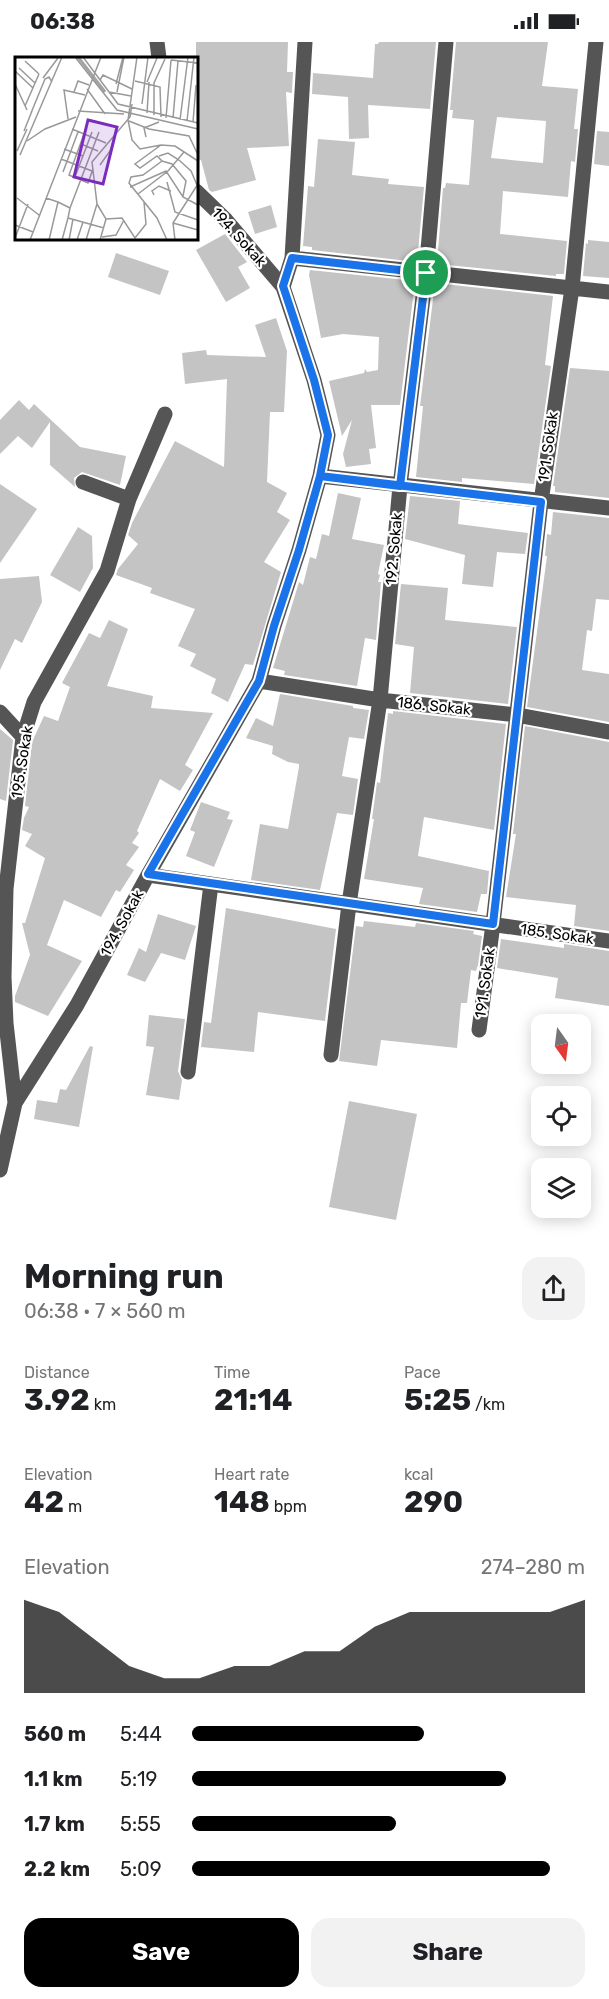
<!DOCTYPE html>
<meta charset="utf-8">
<style>
body{margin:0;font-family:Rubik,sans-serif;background:#f2f2f2;color:#202124;height:100vh;display:flex;flex-direction:column;font-size:22px;white-space:nowrap}
*{box-sizing:border-box;margin:0}
p{font-size:20px;color:#757577}
.icon{flex:none;width:33px;height:33px;fill:none;stroke:currentColor;stroke-width:2;stroke-linecap:round;stroke-linejoin:round}
.map{position:relative;height:1195px;overflow:hidden}
.details{display:flex;flex-direction:column;background:#fff;flex:1}
.details>*{flex:none}
.needle{width:39px;rotate:166deg}
.tools{position:absolute;left:531px;top:972px;display:grid;gap:12px}
.tools a{display:grid;place-items:center;width:60px;height:60px;border-radius:12px;background:#fff;box-shadow:0 3px 15px #0003;font-size:30px}
.pin{position:absolute;display:grid;place-items:center;width:51px;height:51px;color:#fff;margin:-26px;border:3px solid #fff;border-radius:50%;box-shadow:0 2px 6px #0007}
.round{display:grid;place-items:center;flex:none;width:63px;height:63px;border-radius:18px;background:#f2f2f2}
.head{display:flex;align-items:center;justify-content:space-between;height:102px;padding:0 24px}
h1{font-size:33px;font-weight:700;line-height:45px}
.stats{display:grid;grid-template-columns:repeat(3,1fr);gap:9px;height:102px;padding:6px 24px}
.stats div{display:grid;align-content:center}
.stats b{font-size:30px;font-weight:700}
.stats small{font-size:16px;font-weight:400}
.stats p{font-size:16px}
.chart{height:168px;padding:12px 24px}
.chart p{display:flex;justify-content:space-between}
.chart svg{width:100%;height:108px;margin-top:6px;fill:#000;opacity:.7}
.cta{display:flex;gap:12px;margin-top:auto;padding:12px 24px}
.cta a{flex:1;height:69px;border-radius:18px;background:#000;color:#fff;font-size:24px;font-weight:700;line-height:69px;text-align:center}
.cta a+a{background:#f2f2f2;color:#202124}
ul{padding:0 24px;list-style:none;font-size:20px}
li{display:grid;grid-template-columns:96px 72px 1fr;align-items:center;height:45px}
li i{height:15px;border-radius:8px;background:#000}
.status{display:flex;justify-content:space-between;align-items:center;height:42px;padding:0 30px;background:#fff;direction:ltr}
.status svg{height:16px;fill:currentColor}
.map>svg:first-child{display:block}
.building{fill:#c4c4c4;fill-rule:evenodd}
.lines{fill:none;stroke-linecap:round;stroke-linejoin:round}
.minor{stroke:#555;stroke-width:15}
.route-casing{stroke:#fff;stroke-width:12}
.route{stroke:#1a73e8;stroke-width:8}
.labels{text-anchor:middle;dominant-baseline:central;stroke-width:4.5;stroke-linejoin:round;paint-order:stroke}
.street-label{font-size:15px;fill:#000;stroke:#fff}
.inset-river{fill:none;stroke:#a3a3a3;stroke-width:3}
.inset-road{fill:none;stroke:#999;stroke-width:1.5}
.view{fill:#7b2cbf;fill-opacity:0.15;stroke:#7b2cbf;stroke-width:3}
.inset-edge{fill:none;stroke:#000;stroke-width:3}
</style>
<div class="status"><b>06:38</b><svg viewBox="0 0 49 12"><path d="M0 12V9h3v3zM5 12V6h3v6zM10 12V3h3v9zM15 12V0h3v12zM26 1h20v11H26zM47 4h2v5h-2z"/></svg></div>
<div class="map">
<svg width="609" height="1195" viewBox="0 0 609 1195">
<rect width="100%" height="100%" fill="#fff"/>
<path class="building" d="M196 0H288L287 30H293L292 51 286 50 289 104 247 106 256 138 212 150 209 148 201 118 196 119Z
M379 0H436L430 67 368 63 369 96 349 97 348 55 312 52 313 31 373 36 375 2H378Z
M456 0H548L542 44 578 47 574 87H578L575 120 571 119 568 155 503 149 500 192 567 199 564 232H556V234L437 222 443 146H445L446 141 469 143 474 78 452 76 453 68H450ZM497 75 546 79 543 121 491 116Z
M597 89 609 90V124L594 122Z
M318 97 355 100 352 133 389 137 388 142 424 145 417 220 312 208V205L303 204 308 144 314 145Z
M271 163 277 185 255 192 248 170Z
M225 192 247 220 238 225 250 246 226 260 196 208Z
M588 198 609 200V236L583 234 586 201 588 202Z
M116 211 169 229 160 253 108 235Z
M310 228 415 239 400 363H371L376 406 369 407 371 422 346 425 343 412 352 378 342 394 329 339 364 331 365 327 367 330 378 328 379 295 343 292 321 296 309 233Z
M435 241 553 254 545 323 551 324 534 442 462 436V440L416 435 423 364H420Z
M276 276 287 309 284 370H270L267 440 287 451 277 470 290 478 264 520 281 530 253 623 245 622 228 660 211 651 216 637 190 624 196 612 178 604 195 567 150 551 152 546 116 533 118 527 138 502 128 493 132 481 175 399 224 425 227 337 185 342 182 311 206 308 207 313 266 315 255 283Z
M570 326 609 329V456L555 450V444H553Z
M19 358 29 368 34 362 80 405 126 414 120 443 82 430 74 436 75 445 50 423V380L32 406 18 394 0 412V378Z
M0 442 37 467 0 521Z
M338 451 361 456 352 497 384 503 378 532 380 533 378 540H381L376 598 365 596 357 644 284 633 285 629 273 626 299 540 303 543 310 515 316 517 322 492 329 494Z
M410 454 460 459 458 482 528 491 525 512 497 510 493 545 462 542 465 513 405 497Z
M553 470 609 476V558L596 557 592 589 587 588 582 628 609 632V680L527 665 547 514H545L547 492 551 493Z
M78 485 92 494 93 526 80 550 50 533Z
M39 534 42 560 22 601 15 597 0 628V537Z
M401 542 448 546 445 578 517 585 508 662 410 651 414 605 395 602Z
M109 578 128 587 107 644 153 654 151 666 213 671 185 723 193 728 180 749 160 737 137 789 139 791 132 801 139 805 126 823 134 828 120 850 116 848 101 875 64 858 47 903 82 919 48 974 15 960V954L30 913 22 881H25L45 816 25 804 32 792 22 788 24 776 29 765 25 764 32 700 44 674 58 679 70 645 62 641 89 591 100 596Z
M280 652 353 664V666L369 668 364 697 349 695 342 734 358 737 353 773 337 771 320 848 251 838 260 782 288 787 299 725V722L288 720 272 712 273 704 246 696 256 676 273 684Z
M393 669 506 682 494 788 424 775 418 814 489 829 487 852H481L477 870 419 862 423 846 364 837 374 777H372L377 740 380 741 388 671 393 672Z
M525 684 609 700V889L574 884 576 863 506 855 516 792H513Z
M0 687 13 698 6 759 0 757Z
M201 760 230 770 227 777 233 778 214 825 186 814 195 790 190 788Z
M226 866 336 887 325 979 258 970 254 1010 201 1005 204 980 211 981Z
M158 872 196 884 185 918 161 911 145 940 127 933 139 906 146 910Z
M364 879 415 885 416 881 474 889 473 892 482 894 478 923 476 929 471 928 467 961H461L457 1006 381 998 377 1024 339 1019 356 884 363 885Z
M501 897 564 906V902L609 909V964L555 956 558 936 497 926Z
M149 973 185 977 178 1029 182 1038 179 1058 146 1053 154 1005 146 1004Z
M90 1004 93 1005 79 1085 34 1077 37 1058 57 1061 60 1047 66 1048Z
M349 1059 417 1072 396 1178 329 1165Z"/>
<g class="lines">
<path class="minor" d="M157 0 159 16
M292 216 609 250
M283 245 292 216 305 0
M320 434 609 466
M83 440 129 457
M259 639 380 658 517 673 609 690
M0 670 23 695
M148 833 609 899
M479 988 493 882 541 460 572 246 596 0
M331 1013 349 862 380 658 400 444 426 231 446 0
M188 1030 211 842
M15 1061 6 981 4 935 6 847 23 695 34 660 107 529 129 457 165 372
M0 1128 15 1061 77 963 148 833 259 639 274 584 299 508 320 434 328 393 314 338 283 245 226 178 196 149"/>
</g>
<g class="lines">
<g class="route-casing">
<path id="route" d="M426 231 400 444 320 434 299 508 274 584 259 639 148 832 493 882 541 460 320 434 328 393 314 338 283 244 292 216 426 231"/>
</g>
<use href="#route" class="route"/>
</g>
<g class="labels">
<g class="street-label">
<text transform="translate(239 195) rotate(48)">194. Sokak</text>
<text transform="translate(548 405) rotate(-82)">191. Sokak</text>
<text transform="translate(394 507) rotate(-85)">192. Sokak</text>
<text transform="translate(434 664) rotate(6)">186. Sokak</text>
<text transform="translate(22 720) rotate(-81)">195. Sokak</text>
<text transform="translate(122 881) rotate(-61)">194. Sokak</text>
<text transform="translate(557 892) rotate(8)">185. Sokak</text>
<text transform="translate(485 941) rotate(-82)">191. Sokak</text>
</g>
</g>
<g transform="translate(15 15)">
<rect width="183" height="183" fill="#fff"/>
<path class="inset-river" d="M63 0 90 35"/>
<path class="inset-road" d="M60 0 102 53 183 72M68 0 103 47 183 66M122 0 113 63 117 83 125 92 146 88 120 107 125 111 142 99 147 104 128 118 116 120 114 126 142 161 152 183M156 3 183 6M10 4 24 17M4 11 20 26M0 14 18 31M28 21 43 1M85 23 88 18 117 32M120 24 145 30 146 60M132 25 142 1M0 27 12 53M101 27 108 0M72 32 90 57M59 35 63 24 74 28M94 35 116 39M102 35 109 0M127 47 133 0M10 49 24 17M63 54 109 57M16 56 30 22 34 20 37 25M132 56 134 25M139 58V26L150 2M151 61 156 3M158 61 163 4M53 62 49 33 70 38M165 63 173 0M114 64 134 72 174 79 183 98M172 64 179 0M178 65 181 28M57 72 91 86M9 74 17 54M69 77 54 118 73 126 78 112M131 80 129 71 144 65M12 84 30 72 61 60M66 87 83 94M146 88 160 89 183 104M49 92 68 99M2 94 12 72M5 98 47 0M144 99 153 96 164 103 176 114 182 128M46 102 77 114M147 104 157 107 171 124 168 139M85 108 95 94 100 78M48 115 63 75M60 120 77 75M152 125 160 155 183 163M115 130 151 114 168 140 183 148M123 137 153 114 169 95M139 138 137 134 144 129 156 134M2 141 24 158M31 141 43 145 34 183M43 145 55 151 53 161M82 147 91 162 85 183M55 151 84 75M91 162 107 161 120 181 131 167 129 145M158 166 183 173M0 168 18 175M87 180 101 178 109 163M0 181 13 147M15 183 86 0M47 183 53 161 89 171M54 183 58 162M62 183 68 165M71 183 82 147 77 105 115 60 117 47M160 183 158 166 183 127"/>
<path class="view" d="M73 63 102 70 88 127 59 120Z"/>
<rect width="183" height="183" class="inset-edge"/>
</g>
</svg>
<div class="tools">
<a><svg class="needle" viewBox="-14 -14 28 28"><path d="M0-13l5 13h-10z" fill="#e53935"/><path d="M0 13l5-13h-10z" fill="#757577"/></svg></a>
<a><svg class="icon" aria-label="locate" viewBox="0 0 24 24"><circle cx="12" cy="12" r="6"/><path d="M12 2v4M12 18v4M2 12h4M18 12h4"/></svg></a>
<a><svg class="icon" aria-label="layers" viewBox="0 0 24 24"><path d="M12 4l9 5-9 5-9-5zM3 14l9 5 9-5"/></svg></a>
</div>
<div class="pin" style="left:426px;top:231px;background:#1e9e55"><svg class="icon" aria-label="arrive" viewBox="0 0 24 24"><path d="M6 21V4h12l-3 4 3 4H6"/></svg></div>
</div>
<section class="details">
<div class="head"><div><h1>Morning run</h1><p>06:38 · 7 × 560 m</p></div><a class="round"><svg class="icon" aria-label="share" viewBox="0 0 24 24"><path d="M12 15V3M7 8l5-5 5 5M5 13v7h14v-7"/></svg></a></div>
<div class="stats">
<div><p>Distance</p><b>3.92<small> km</small></b></div>
<div><p>Time</p><b>21:14</b></div>
<div><p>Pace</p><b>5:25<small> /km</small></b></div>
</div>
<div class="stats">
<div><p>Elevation</p><b>42<small> m</small></b></div>
<div><p>Heart rate</p><b>148<small> bpm</small></b></div>
<div><p>kcal</p><b>290</b></div>
</div>
<div class="chart"><p><span>Elevation</span>274–280 m</p>
<svg viewBox="0 0 160 44" preserveAspectRatio="none"><path d="M0 44V6L10 11L20 22L30 33L40 38L50 38L60 33L70 33L80 27L90 27L100 17L110 11L120 11L130 11L140 11L150 11L160 6V44z"/></svg>
</div>
<ul>
<li><b>560 m</b>5:44<i style="width:59%"></i></li>
<li><b>1.1 km</b>5:19<i style="width:80%"></i></li>
<li><b>1.7 km</b>5:55<i style="width:52%"></i></li>
<li><b>2.2 km</b>5:09<i style="width:91%"></i></li>
</ul>
<div class="cta"><a>Save</a><a>Share</a></div>
</section>
